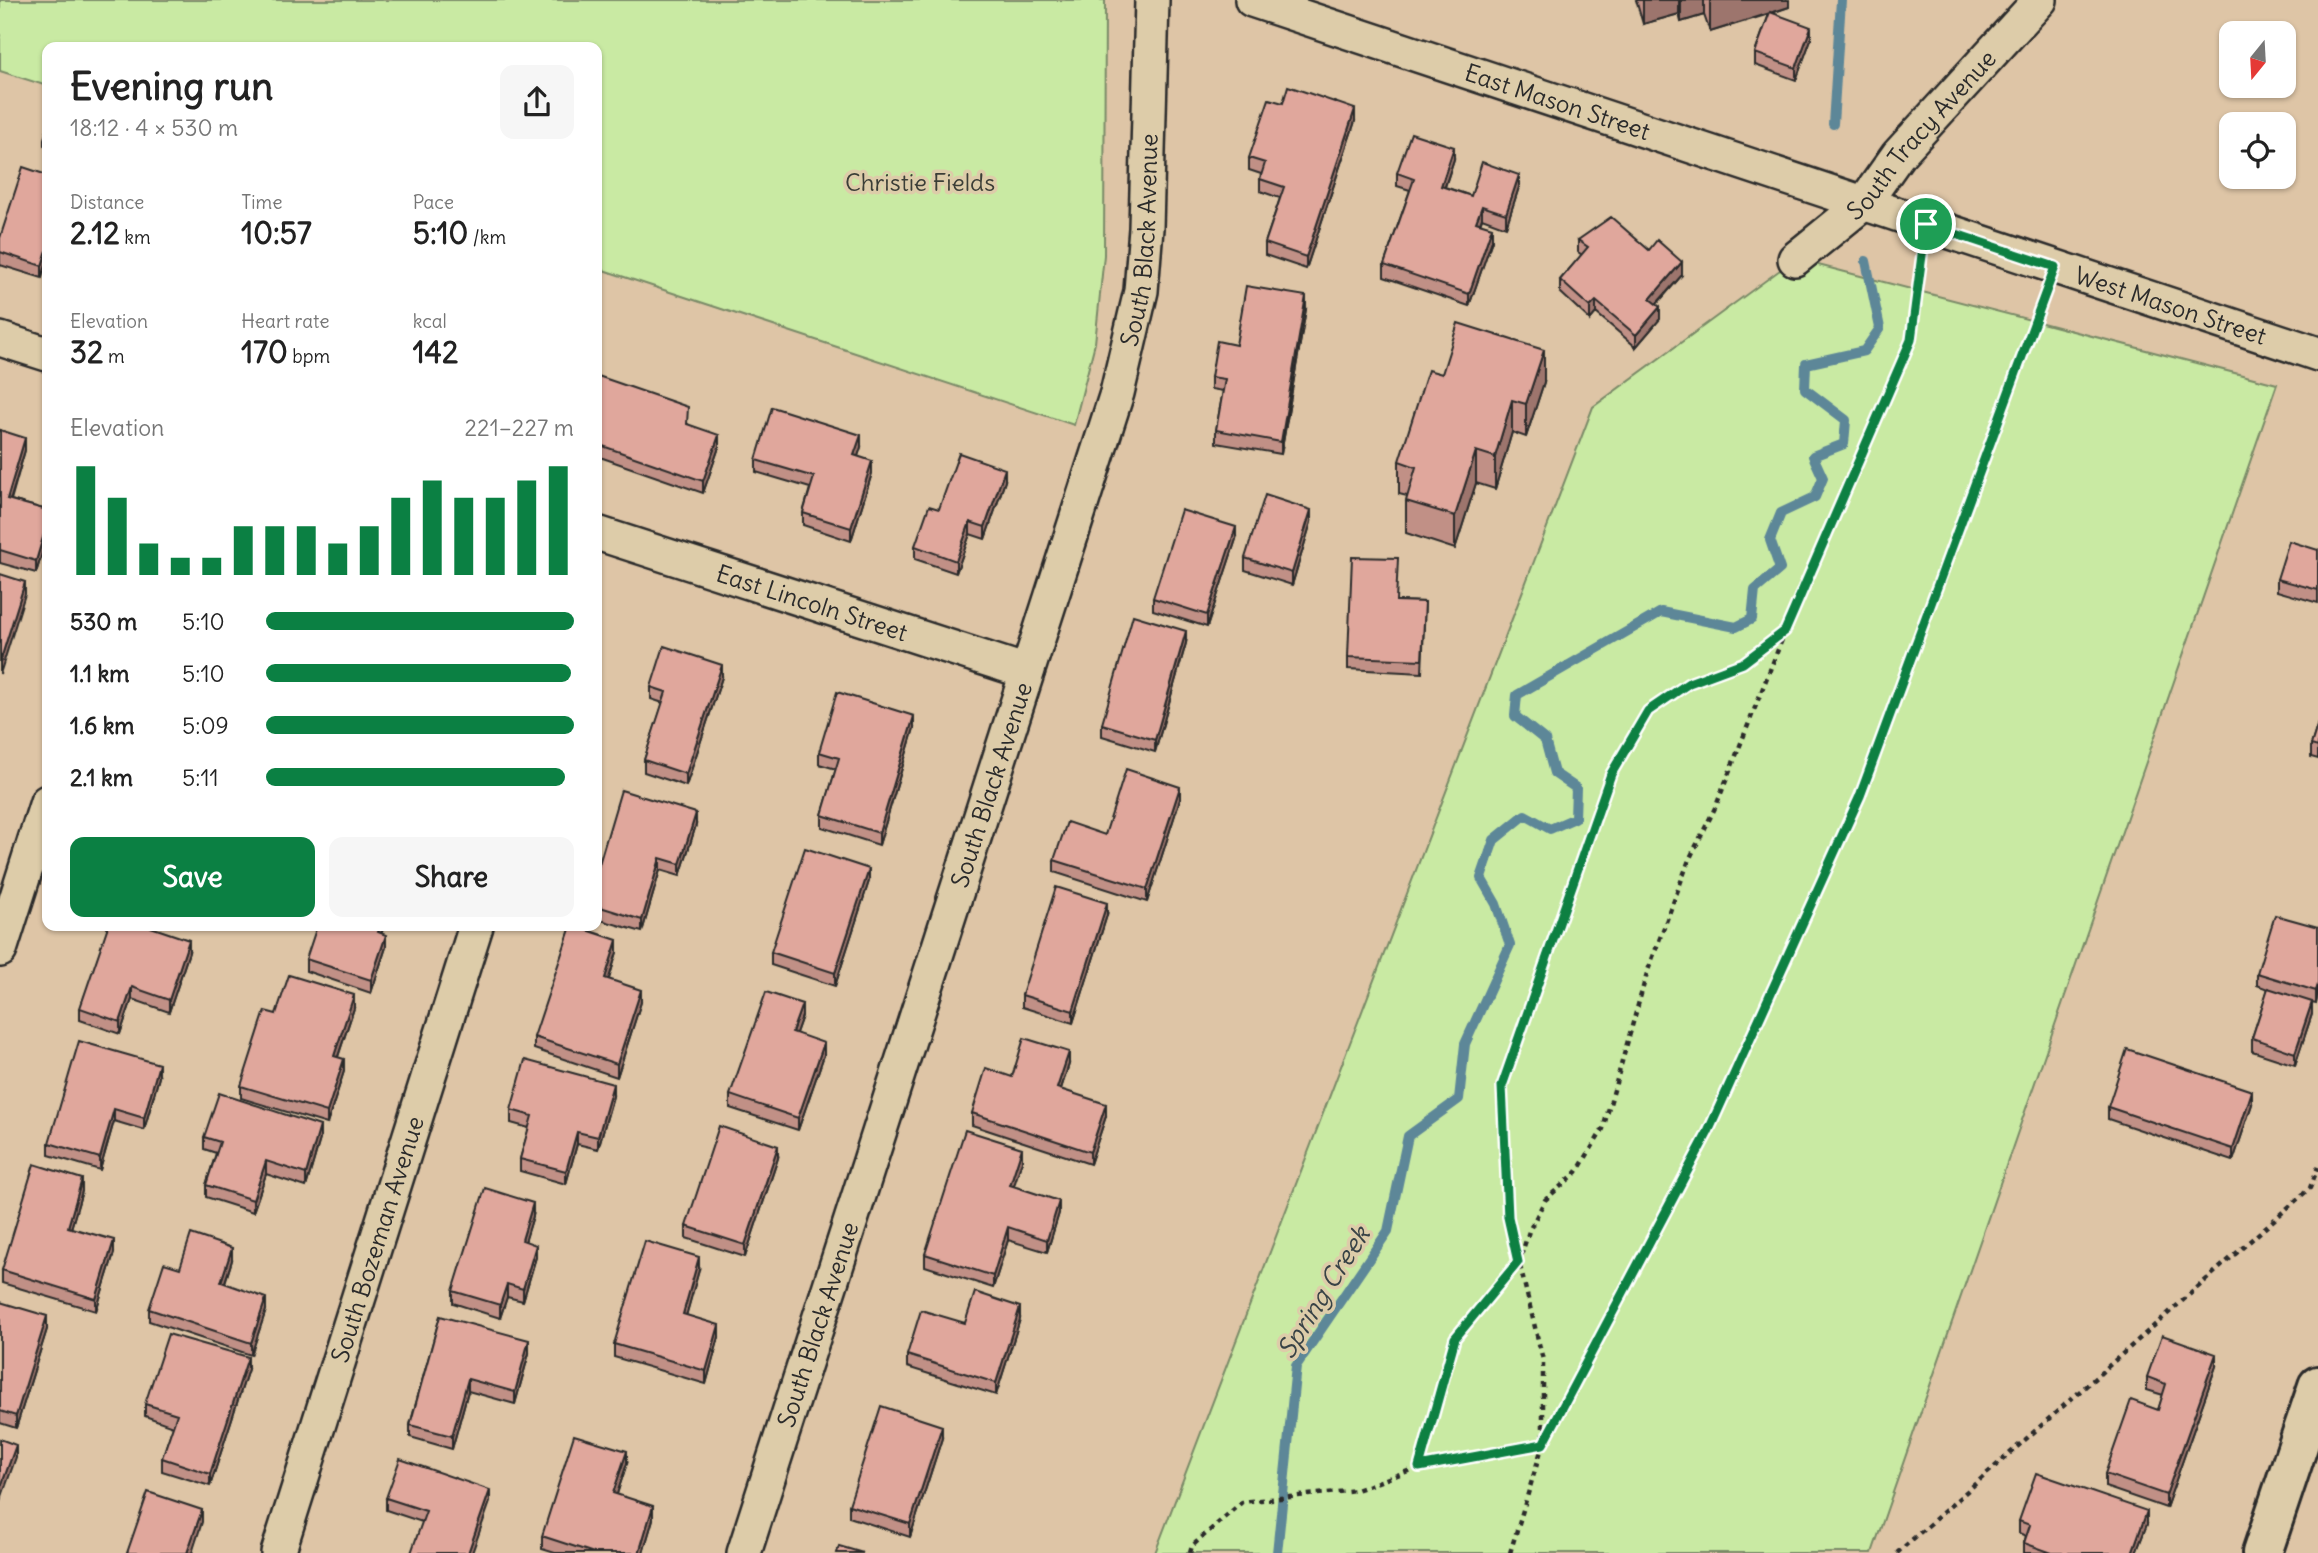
<!DOCTYPE html>
<meta charset="utf-8">
<style>
body{margin:0;font-family:Delius,sans-serif;background:#f6f6f6;color:#222;height:100vh;display:flex;flex-direction:column;font-size:26px;white-space:nowrap}
*{box-sizing:border-box;margin:0}
p{font-size:23px;color:#767676}
.icon{flex:none;width:38px;height:38px;fill:none;stroke:currentColor;stroke-width:2;stroke-linecap:round;stroke-linejoin:round}
.map{position:relative;flex:1;overflow:hidden}
.side{position:absolute;left:42px;top:42px;width:560px;height:889px;display:flex;flex-direction:column;background:#fff;border-radius:14px;box-shadow:0 2px 5px #0004}
.side>*{flex:none}
.needle{width:46px;rotate:198deg}
.tools{position:absolute;left:2219px;top:21px;display:grid;gap:14px}
.tools a{display:grid;place-items:center;width:77px;height:77px;border-radius:14px;background:#fff;box-shadow:0 2px 5px #0004;font-size:35px}
.pin{position:absolute;display:grid;place-items:center;width:60px;height:60px;color:#fff;margin:-30px;border:4px solid #fff;border-radius:50%;box-shadow:0 2px 7px #0007}
.round{display:grid;place-items:center;flex:none;width:74px;height:74px;border-radius:14px;background:#f6f6f6}
.headline{display:flex;align-items:center;justify-content:space-between;height:119px;padding:0 28px}
h1{font-size:38px;font-weight:700;line-height:52px}
.figures{display:grid;grid-template-columns:repeat(3,1fr);gap:10px;height:119px;padding:7px 28px}
.figures div{display:grid;align-content:center}
.figures b{font-size:30px;font-weight:700}
.figures small{font-size:19px;font-weight:400}
.figures p{font-size:19px}
.chart{height:196px;padding:14px 28px}
.chart p{display:flex;justify-content:space-between}
.chart svg{width:100%;height:126px;margin-top:7px;stroke:#0b8043;stroke-width:6}
.primary-button{display:flex;gap:14px;margin-top:auto;padding:14px 28px}
.primary-button a{flex:1;height:80px;border-radius:14px;background:#0b8043;color:#fff;font-size:28px;font-weight:700;line-height:80px;text-align:center}
.primary-button a+a{background:#f6f6f6;color:#222}
ul{padding:0 28px;list-style:none;font-size:23px}
li{display:grid;grid-template-columns:112px 84px 1fr;align-items:center;height:52px}
li i{height:18px;border-radius:9px;background:#0b8043}
.map>svg:first-child{display:block}
.green{fill:#c9eaa3;stroke:#7a8a67;stroke-width:2}
.lines{fill:none;stroke-linecap:round;stroke-linejoin:round}
.stream{stroke:#5d8798;stroke-width:10}
.minor-casing{stroke:#2b2b2b;stroke-width:38}
.secondary-casing{stroke:#2b2b2b;stroke-width:44}
.path{stroke:#2b2b2b;stroke-width:4.5;stroke-dasharray:5 5;stroke-linecap:butt}
.minor{stroke:#ddcca9;stroke-width:33}
.secondary{stroke:#ddcca9;stroke-width:38}
.wall{fill:#c19086;stroke:#2b2b2b;stroke-width:2}
.shaded-wall{fill:#9d756d;stroke:#2b2b2b;stroke-width:2}
.building{fill:#e0a79c;stroke:#2b2b2b;stroke-width:2}
.route-casing{stroke:#fff;stroke-width:14}
.route{stroke:#0b8043;stroke-width:9}
.labels{text-anchor:middle;dominant-baseline:central;stroke-width:7;stroke-linejoin:round;paint-order:stroke}
.street-label{font-size:24px;fill:#2b2b2b;stroke:#ddcca9}
.park-label{font-size:24px;fill:#3b3e37;stroke:#ddcca9}
.water-label{font-size:26px;font-style:italic;fill:#384246;stroke:#ddcca9}
</style>
<div class="map">
<svg width="2318" height="1553" viewBox="0 0 2318 1553">
<rect width="100%" height="100%" fill="#dec5a6"/>
<filter id="ink" filterUnits="userSpaceOnUse"><feTurbulence type="fractalNoise" baseFrequency=".0143" numOctaves="2"/><feDisplacementMap in="SourceGraphic" scale="14" xChannelSelector="R" yChannelSelector="G"/><feConvolveMatrix kernelMatrix="1 2 1 2 8 2 1 2 1" color-interpolation-filters="sRGB"/></filter>
<g filter="url(#ink)">
<path class="green" d="M0 0H1105L1104 255 1095 343 1074 425 597 268V47H47V86L0 71Z
M1795 259 2277 384 1872 1553H1155L1593 407Z"/>
<g class="lines">
<path class="stream" d="M1833 124 1841 0
M1277 1553 1296 1366 1388 1231 1408 1136 1459 1099 1465 1044 1510 945 1496 904 1481 878 1494 840 1525 815 1550 829 1575 818 1576 788 1554 773 1545 740 1515 716 1517 695 1661 612 1736 627 1752 619 1755 590 1780 569 1770 540 1781 513 1815 497 1823 478 1813 456 1844 444 1846 420 1805 389 1806 364 1864 351 1880 328 1866 261"/>
<g class="minor-casing">
<g id="minor">
<path id="s1" d="M1252 0 2318 354"/>
<path id="s2" d="M1795 259 1864 203 1898 155 2040 0"/>
<path d="M0 339 47 354"/>
<path id="s3" d="M597 533 1027 672"/>
<path d="M0 950 47 802"/>
<path id="s4" d="M278 1553 476 926"/>
<path id="s5" d="M744 1553 1117 393 1141 291 1146 228 1152 0"/>
</g>
</g>
<g class="secondary-casing">
<path id="secondary" d="M2262 1553 2318 1386"/>
</g>
<path class="path" d="M1419 1467 1455 1338 1519 1262 1529 1231 1545 1200 1577 1172 1603 1129 1647 973 1689 860 1716 806 1785 632
M1190 1553 1192 1546 1242 1502 1356 1490 1419 1467 1543 1444 1708 1132 1860 796 2043 298
M1510 1553 1543 1444V1360L1508 1217 1502 1085 1611 773 1648 711 1689 683 1743 663 1785 631 1911 340 1922 260
M1897 1553 2310 1188 2318 1167"/>
<use href="#minor" class="minor"/>
<use href="#secondary" class="secondary"/>
</g>
<path class="wall" d="M1636 0H1789V7L1772 13 1811 39 1796 80 1755 65V53L1769 14 1710 32 1704 15 1681 22 1679 14 1643 24Z
M1283 103 1355 121 1306 269 1265 255V243L1280 198 1260 191V179L1261 174 1249 170V158Z
M47 130V146L44 145V139Z
M1454 159 1445 187 1471 196 1519 187 1506 227 1482 218 1480 224 1492 240 1469 306 1384 277V265L1410 190 1397 186V173Z
M47 175 42 278 0 265V238Z
M1578 240 1649 250 1682 275 1657 304 1660 319 1636 347 1596 313 1590 320 1560 292V280L1582 255 1578 252Z
M1306 309 1281 454 1216 443V430L1223 391 1211 389V377L1236 345Z
M597 381 688 424 719 447 703 493 597 456Z
M1544 382 1526 437 1512 432 1495 489 1476 483 1455 549 1406 533V501L1407 496 1399 494V461Z
M0 430 25 450 11 500 47 510V537L36 573 0 563Z
M861 447 858 456 872 473 851 541 803 525V513L810 488 756 472V460Z
M1005 481 985 539 970 534 956 573 915 559V546L939 509Z
M1311 522 1292 585 1245 570V558Z
M1236 539 1207 627 1153 610V598Z
M2318 550V603L2277 591V579Z
M1397 601 1425 602 1422 673 1348 669V657Z
M1186 643 1155 752 1102 736V724Z
M722 677 686 786 644 772V760L663 703 651 699V687Z
M2318 723V759L2311 757V745Z
M914 728 879 845 822 827V815L836 769 819 764V752Z
M1180 799 1147 902 1054 872V860Z
M696 825 680 876 660 870 642 932 597 919V871Z
M869 881 835 986 771 965V952Z
M1107 915 1073 1023 1022 1007V995Z
M2318 927 2316 1004 2312 1003V1014L2295 1065 2252 1051V1038L2268 989 2257 985V973Z
M381 933 386 947 371 993 306 971V959Z
M189 952 169 1012 132 999 120 1034 80 1020V1008Z
M617 952 609 979 641 1002 617 1077 534 1049V1037Z
M354 1008 338 1057 344 1071 327 1124 241 1098V1086L276 1014Z
M802 1016 796 1033 824 1055 798 1130 730 1108V1095Z
M1069 1064 1061 1089 1106 1116 1090 1164 972 1125V1113L1012 1077Z
M159 1077 144 1130 114 1121 100 1170 49 1155V1143Z
M613 1096 598 1149 577 1144 566 1184 520 1171V1159L529 1128 511 1123V1110Z
M2252 1104 2233 1161 2108 1119V1107Z
M204 1137 320 1139 306 1187 266 1174 253 1212 206 1197V1185L216 1153 204 1149Z
M778 1158 745 1257 686 1238V1226Z
M1022 1161 1013 1186 1059 1213 1047 1252 1008 1240 993 1288 925 1266V1254Z
M82 1191 71 1228 114 1253 96 1311 2 1283V1270Z
M533 1216 525 1241 536 1257 523 1301 507 1297 500 1318 453 1303V1291Z
M232 1260 225 1283 266 1310 251 1355 149 1321V1309L180 1268Z
M699 1270 686 1315 719 1337 706 1384 614 1357V1344Z
M0 1302 47 1329 16 1428 0 1423Z
M440 1316 529 1353 515 1404 468 1391 452 1449 410 1437V1425Z
M1020 1319 996 1395 907 1367V1355Z
M2216 1366 2166 1508 2105 1487V1474L2158 1410 2163 1395 2147 1390V1377Z
M248 1369 210 1486 162 1471V1458L173 1426 145 1416V1404Z
M942 1438 910 1537 849 1517V1505Z
M627 1463 617 1494 653 1519 643 1553H555L542 1549V1536Z
M386 1498 490 1502 422 1522 386 1510Z
M2019 1521 2147 1524 2136 1553H2024V1543L2026 1536 2019 1533Z"/>
<path class="shaded-wall" d="M1643 0H1679V14L1643 24Z
M1681 0H1704V15L1681 22Z
M1710 0H1789V7L1710 32Z
M1811 27V39L1796 80V68Z
M1355 109V121L1306 269V257Z
M1454 147V159L1441 198V186Z
M1519 175V187L1506 227V214Z
M1482 206V218L1476 235V222Z
M1492 227V240L1469 306V294Z
M47 250V262L42 278V266Z
M1682 262V275L1650 311V299Z
M1306 296V309L1281 454V442Z
M1596 301V313L1590 320V307Z
M1660 307V319L1636 347V335Z
M1544 350V382L1526 437V404Z
M1512 400V432L1495 489V457Z
M719 435V447L703 493V481Z
M861 435V447L854 468V455Z
M25 438V450L7 511V499Z
M1476 451V483L1455 549V516Z
M872 461V473L851 541V528Z
M1005 469V481L985 539V527Z
M1311 510V522L1292 585V573Z
M970 522V534L956 573V561Z
M47 524V537L36 573V561Z
M1236 527V539L1207 627V615Z
M25 582V594L0 674V662Z
M1186 631V643L1155 752V740Z
M722 665V677L686 786V774Z
M914 716V728L879 845V833Z
M1180 787V799L1147 902V889Z
M696 813V825L680 876V864Z
M660 858V870L642 932V920Z
M869 869V881L835 986V973Z
M1107 903V915L1073 1023V1011Z
M380 926H384L378 944V932Z
M386 935V947L371 993V980Z
M189 940V952L169 1012V1000Z
M617 940V952L605 991V978Z
M2318 984V996L2316 1004V991Z
M132 987V999L120 1034V1022Z
M641 990V1002L617 1077V1064Z
M354 995V1008L334 1068V1056Z
M2312 1002V1014L2295 1065V1053Z
M802 1004V1016L792 1044V1032Z
M824 1043V1055L798 1130V1118Z
M1069 1052V1064L1057 1101V1088Z
M344 1059V1071L327 1124V1112Z
M159 1064V1077L144 1130V1118Z
M613 1084V1096L598 1149V1137Z
M2252 1091V1104L2233 1161V1149Z
M1106 1104V1116L1090 1164V1152Z
M114 1109V1121L100 1170V1158Z
M320 1126V1139L306 1187V1174Z
M577 1132V1144L566 1184V1171Z
M778 1146V1158L745 1257V1245Z
M1022 1148V1161L1010 1198V1185Z
M266 1161V1174L253 1212V1200Z
M82 1179V1191L68 1239V1227Z
M1059 1201V1213L1047 1252V1240Z
M533 1203V1216L522 1252V1240Z
M1008 1227V1240L993 1288V1276Z
M114 1240V1253L96 1311V1299Z
M536 1245V1257L523 1301V1289Z
M232 1248V1260L221 1294V1282Z
M699 1257V1270L683 1327V1314Z
M507 1284V1297L500 1318V1305Z
M266 1298V1310L251 1355V1343Z
M1020 1307V1319L996 1395V1383Z
M47 1316V1329L16 1428V1416Z
M719 1325V1337L706 1384V1371Z
M529 1340V1353L515 1404V1392Z
M2216 1354V1366L2166 1508V1495Z
M248 1357V1369L210 1486V1474Z
M468 1379V1391L452 1449V1436Z
M942 1426V1438L910 1537V1524Z
M16 1445V1457L0 1502V1489Z
M627 1451V1463L613 1506V1493Z
M490 1490V1502L472 1553H468Z
M653 1506V1519L643 1553H639Z
M202 1510V1522L192 1553H187Z
M2147 1511V1524L2136 1553H2132Z"/>
<path class="building" d="M1770 12 1811 27 1796 68 1755 53Z
M1288 86 1355 109 1306 257 1265 243 1284 187 1260 179 1265 163 1249 158 1269 99 1283 103Z
M1411 133 1454 147 1441 186 1471 196 1482 162 1519 175 1506 214 1482 206 1476 222 1492 227 1469 294 1384 265 1414 179 1397 173Z
M23 167 47 175V250L42 266 0 252V238Z
M1611 217 1649 250 1657 240 1682 262 1650 299 1660 307 1636 335 1596 301 1590 307 1560 280 1588 247 1578 240Z
M1246 286 1306 296 1281 442 1216 430 1225 379 1211 377 1217 341 1236 345Z
M1458 323 1544 350 1526 404 1512 400 1495 457 1476 451 1455 516 1406 501 1416 467 1399 461 1428 370 1442 374Z
M598 376 688 407 687 424 719 435 703 481 597 444V381Z
M772 407 861 435 854 455 872 461 851 528 803 513 814 477 756 460Z
M0 430 25 438 7 499 47 510V524L36 561 0 550Z
M959 453 1005 469 985 527 970 522 956 561 915 546 929 506 939 509Z
M1265 495 1311 510 1292 573 1245 558Z
M1181 510 1236 527 1207 615 1153 598Z
M2289 541 2318 550V590L2277 579Z
M1352 557 1398 558 1396 601 1425 602 1422 660 1348 657Z
M0 574 25 582 0 662Z
M1133 615 1186 631 1155 740 1102 724Z
M664 646 722 665 686 774 644 760 666 692 651 687Z
M837 692 914 716 879 833 822 815 839 758 819 752Z
M2318 723V747L2311 745Z
M1126 769 1180 787 1147 889 1054 860 1067 822 1105 835Z
M621 790 696 813 680 864 660 858 642 920 597 906V871Z
M805 848 869 869 835 973 771 952Z
M1056 887 1107 903 1073 1011 1022 995Z
M2275 915 2318 927V984L2316 991 2257 973Z
M108 926H148L189 940 169 1000 132 987 120 1022 80 1008Z
M317 926H380L378 932 386 935 371 980 306 959Z
M571 926H575L617 940 605 978 641 990 617 1064 534 1037Z
M289 975 354 995 334 1056 344 1059 327 1112 241 1086 265 1011 276 1014Z
M2268 988 2312 1002 2295 1053 2252 1038Z
M766 992 802 1004 792 1032 824 1043 798 1118 730 1095Z
M1024 1038 1069 1052 1057 1088 1106 1104 1090 1152 972 1113 986 1068 1012 1077Z
M79 1041 159 1064 144 1118 114 1109 100 1158 49 1143Z
M2127 1049 2252 1091 2233 1149 2108 1107Z
M525 1060 613 1084 598 1137 577 1132 566 1171 520 1159 532 1116 511 1110Z
M219 1093 320 1126 306 1174 266 1161 253 1200 206 1185 220 1142 204 1137Z
M719 1126 778 1146 745 1245 686 1226Z
M965 1130 1022 1148 1010 1185 1059 1201 1047 1240 1008 1227 993 1276 925 1254Z
M34 1164 82 1179 68 1227 114 1240 96 1299 2 1270Z
M485 1188 533 1203 522 1240 536 1245 523 1289 507 1284 500 1305 453 1291Z
M191 1234 232 1248 221 1282 266 1298 251 1343 149 1309 164 1263 180 1268Z
M645 1241 699 1257 683 1314 719 1325 706 1371 614 1344Z
M975 1292 1020 1307 996 1383 907 1355 921 1310 965 1323Z
M0 1302 47 1316 16 1416 0 1411Z
M440 1316 529 1340 515 1392 468 1379 452 1436 410 1425Z
M168 1334 248 1357 210 1474 162 1458 177 1414 145 1404Z
M2162 1335 2216 1354 2166 1495 2105 1474 2131 1400 2158 1410 2166 1384 2147 1377Z
M881 1406 942 1426 910 1524 849 1505Z
M574 1435 627 1451 613 1493 653 1506 639 1553H594L542 1536Z
M0 1439 16 1445 0 1489Z
M400 1459 490 1490 468 1553H411L426 1511 386 1498Z
M2036 1473 2147 1511 2132 1553H2052L2024 1543 2030 1525 2019 1521Z
M148 1492 202 1510 187 1553H127Z
M839 1546 863 1553H837Z"/>
</g>
<g class="lines" filter="url(#ink)">
<g class="route-casing">
<path id="route" d="M1926 224 2055 267 1860 796 1708 1132 1543 1444 1419 1467 1455 1338 1518 1262 1508 1217 1502 1086 1611 774 1648 711 1689 683 1743 663 1785 631 1911 340Z"/>
</g>
<use href="#route" class="route"/>
</g>
<g class="labels">
<g class="street-label">
<text stroke="none"><textPath href="#s1" startOffset="322">East Mason Street</textPath></text>
<text stroke="none"><textPath href="#s2" startOffset="178">South Tracy Avenue</textPath></text>
<text stroke="none"><textPath href="#s5" startOffset="1374">South Black Avenue</textPath></text>
<text stroke="none"><textPath href="#s1" startOffset="968">West Mason Street</textPath></text>
<text stroke="none"><textPath href="#s3" startOffset="226">East Lincoln Street</textPath></text>
<text stroke="none"><textPath href="#s5" startOffset="807">South Black Avenue</textPath></text>
<text stroke="none"><textPath href="#s4" startOffset="329">South Bozeman Avenue</textPath></text>
<text stroke="none"><textPath href="#s5" startOffset="240">South Black Avenue</textPath></text>
</g>
<g class="park-label">
<text x="920" y="182">Christie Fields</text>
</g>
<g class="water-label">
<text transform="translate(1323 1292) rotate(-58)">Spring Creek</text>
</g>
</g>
</svg>
<div class="tools">
<a><svg class="needle" viewBox="-14 -14 28 28"><path d="M0-13l5 13h-10z" fill="#e53935"/><path d="M0 13l5-13h-10z" fill="#767676"/></svg></a>
<a><svg class="icon" aria-label="locate" viewBox="0 0 24 24"><circle cx="12" cy="12" r="6"/><path d="M12 2v4M12 18v4M2 12h4M18 12h4"/></svg></a>
</div>
<div class="pin" style="left:1926px;top:224px;background:#1e9e55"><svg class="icon" aria-label="arrive" viewBox="0 0 24 24"><path d="M6 21V4h12l-3 4 3 4H6"/></svg></div>
<section class="side">
<div class="headline"><div><h1>Evening run</h1><p>18:12 · 4 × 530 m</p></div><a class="round"><svg class="icon" aria-label="share" viewBox="0 0 24 24"><path d="M12 15V3M7 8l5-5 5 5M5 13v7h14v-7"/></svg></a></div>
<div class="figures">
<div><p>Distance</p><b>2.12<small> km</small></b></div>
<div><p>Time</p><b>10:57</b></div>
<div><p>Pace</p><b>5:10<small> /km</small></b></div>
</div>
<div class="figures">
<div><p>Elevation</p><b>32<small> m</small></b></div>
<div><p>Heart rate</p><b>170<small> bpm</small></b></div>
<div><p>kcal</p><b>142</b></div>
</div>
<div class="chart"><p><span>Elevation</span>221–227 m</p>
<svg viewBox="0 0 160 44" preserveAspectRatio="none"><path d="M5 44V6M15 44V17M25 44V33M35 44V38M45 44V38M55 44V27M65 44V27M75 44V27M85 44V33M95 44V27M105 44V17M115 44V11M125 44V17M135 44V17M145 44V11M155 44V6"/></svg>
</div>
<ul>
<li><b>530 m</b>5:10<i style="width:100%"></i></li>
<li><b>1.1 km</b>5:10<i style="width:99%"></i></li>
<li><b>1.6 km</b>5:09<i style="width:100%"></i></li>
<li><b>2.1 km</b>5:11<i style="width:97%"></i></li>
</ul>
<div class="primary-button"><a>Save</a><a>Share</a></div>
</section>
</div>
